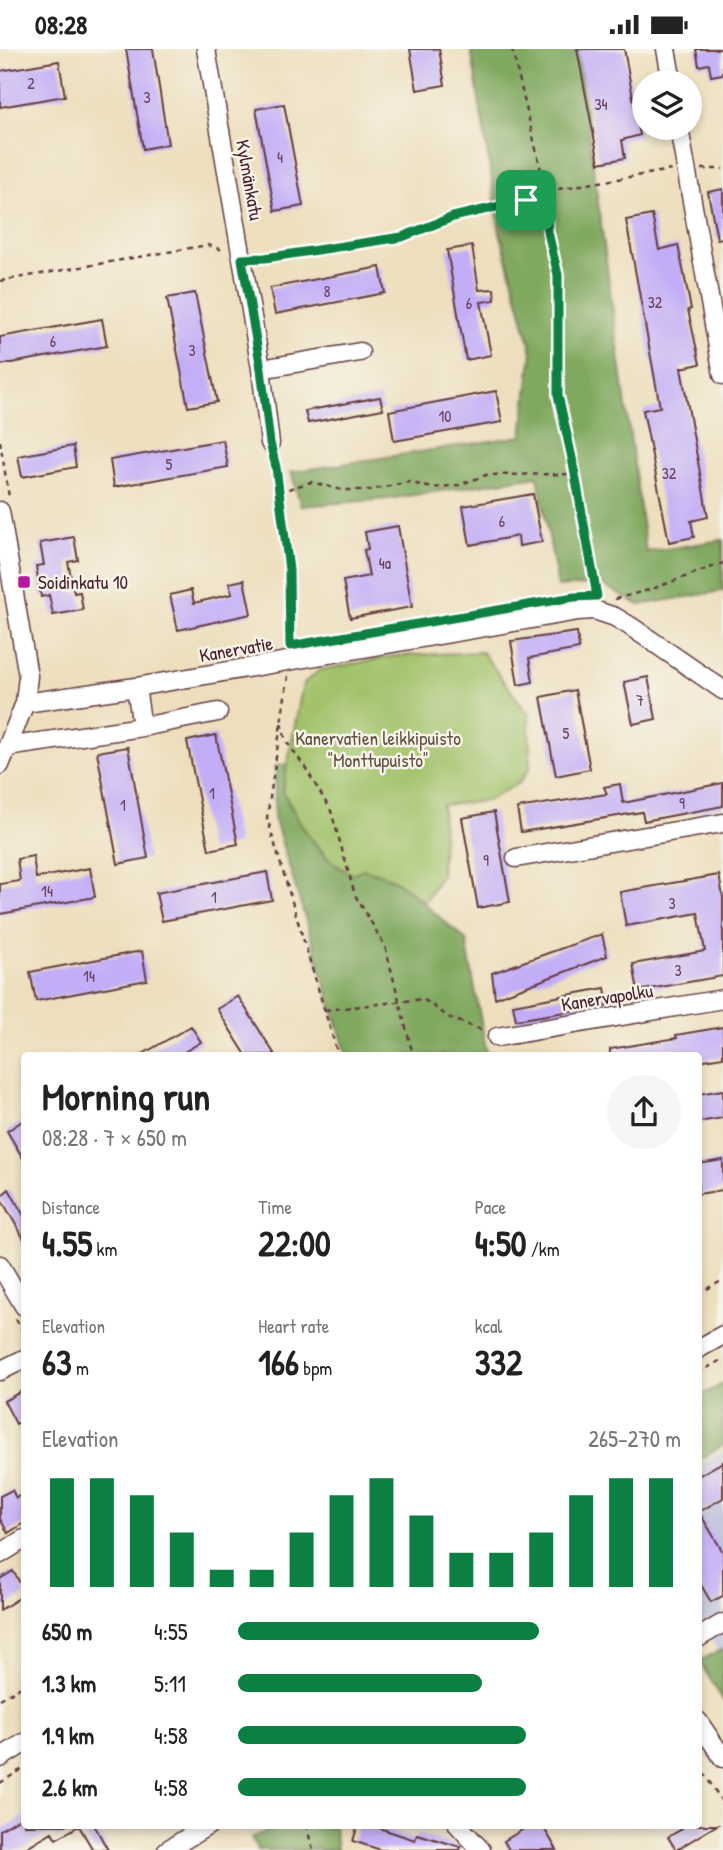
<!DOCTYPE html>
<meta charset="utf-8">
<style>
body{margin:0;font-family:"Patrick Hand",sans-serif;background:#f6f6f6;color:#222;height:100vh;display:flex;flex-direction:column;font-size:26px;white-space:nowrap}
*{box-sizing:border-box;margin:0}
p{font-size:23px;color:#767676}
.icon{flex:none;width:38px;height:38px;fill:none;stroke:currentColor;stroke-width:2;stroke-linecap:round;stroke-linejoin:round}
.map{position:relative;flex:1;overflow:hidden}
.sheet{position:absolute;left:21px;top:1003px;width:681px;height:777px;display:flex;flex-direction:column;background:#fff;border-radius:7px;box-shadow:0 4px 10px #0003}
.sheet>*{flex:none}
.controls{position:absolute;left:632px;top:21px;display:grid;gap:14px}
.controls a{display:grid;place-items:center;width:70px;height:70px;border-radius:50%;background:#fff;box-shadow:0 4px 10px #0003;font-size:35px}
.pin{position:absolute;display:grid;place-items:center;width:60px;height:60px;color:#fff;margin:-30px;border-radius:14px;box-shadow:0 4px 10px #0006}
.round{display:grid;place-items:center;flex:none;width:74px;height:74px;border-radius:37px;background:#f6f6f6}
.head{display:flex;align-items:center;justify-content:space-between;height:119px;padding:0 21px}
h1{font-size:38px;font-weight:700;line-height:52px}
.metrics{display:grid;grid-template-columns:repeat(3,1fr);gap:10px;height:119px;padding:7px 21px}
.metrics div{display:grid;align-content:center}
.metrics b{font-size:35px;font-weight:700}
.metrics small{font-size:19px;font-weight:400}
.metrics p{font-size:19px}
.chart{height:196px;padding:14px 21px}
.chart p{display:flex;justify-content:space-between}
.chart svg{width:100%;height:126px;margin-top:7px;stroke:#0b8043;stroke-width:6}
ul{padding:0 21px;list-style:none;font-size:23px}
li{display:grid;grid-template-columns:112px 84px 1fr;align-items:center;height:52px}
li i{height:18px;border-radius:9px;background:#0b8043}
.status{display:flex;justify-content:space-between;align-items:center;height:49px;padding:0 35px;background:#fff;direction:ltr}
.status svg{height:19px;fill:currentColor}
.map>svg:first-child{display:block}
.industrial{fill:#bfc2dd}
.green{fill:#a1c26b;stroke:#76704b;stroke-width:2}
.forest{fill:#80a85f;stroke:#656445;stroke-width:2}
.building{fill:#c3adf7}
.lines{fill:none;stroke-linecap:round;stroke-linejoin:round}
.minor-casing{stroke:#623c41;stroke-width:21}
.path{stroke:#623c41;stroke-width:2.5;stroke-dasharray:5 5;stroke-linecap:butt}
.minor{stroke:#fff;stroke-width:18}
.route-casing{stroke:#fff;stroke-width:14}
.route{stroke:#0b8043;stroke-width:9}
.poi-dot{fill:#b5179e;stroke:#f7f3e8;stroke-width:2.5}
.labels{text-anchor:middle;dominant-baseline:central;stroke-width:5;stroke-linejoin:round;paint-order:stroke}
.number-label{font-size:16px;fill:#68425e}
.street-label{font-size:19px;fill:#4a1f2b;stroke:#f7f3e8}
.poi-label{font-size:19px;fill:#4a1f2b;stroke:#f7f3e8;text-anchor:start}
.park-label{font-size:19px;fill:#64503e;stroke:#f7f3e8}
</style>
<div class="status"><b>08:28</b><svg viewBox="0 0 49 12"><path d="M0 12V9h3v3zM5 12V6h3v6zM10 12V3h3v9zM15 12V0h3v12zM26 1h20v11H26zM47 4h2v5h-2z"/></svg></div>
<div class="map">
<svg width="723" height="1801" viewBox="0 0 723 1801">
<rect width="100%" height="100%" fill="#f7f3e8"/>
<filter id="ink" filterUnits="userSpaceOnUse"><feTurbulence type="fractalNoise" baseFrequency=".0143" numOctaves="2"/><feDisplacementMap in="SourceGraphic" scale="14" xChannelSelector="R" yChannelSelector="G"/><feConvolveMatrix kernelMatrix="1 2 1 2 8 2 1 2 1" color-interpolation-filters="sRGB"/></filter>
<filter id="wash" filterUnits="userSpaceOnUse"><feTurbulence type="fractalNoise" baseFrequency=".00686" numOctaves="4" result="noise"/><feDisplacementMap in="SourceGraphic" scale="28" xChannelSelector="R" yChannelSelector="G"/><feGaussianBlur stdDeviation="1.57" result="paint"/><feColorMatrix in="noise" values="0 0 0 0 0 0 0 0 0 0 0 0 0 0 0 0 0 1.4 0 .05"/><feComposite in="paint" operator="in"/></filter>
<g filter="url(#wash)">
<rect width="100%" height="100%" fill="#eddfbd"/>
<path class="industrial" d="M723 1402V1609L698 1570V1417Z"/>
<path class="green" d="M482 603 529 666 530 719 520 733 487 752 442 756 443 788 441 826 425 853 389 828 352 825 336 818 307 785 282 742 303 635 320 621 394 607Z"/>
<path class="forest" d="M471 0H577L646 503 723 491V542L639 556 601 535 558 538 538 427 387 450 301 457 291 423 522 387 532 303 500 183Z
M288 715 282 742C299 773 318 810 352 825L363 820 389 828 409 842 466 891 487 1006H347L274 768 276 717Z
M723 1335V1396L698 1411V1348Z
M723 1600V1651L699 1612Z
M280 1776H334L337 1801H258L251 1789Z"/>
<g id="blocks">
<path class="building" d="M126 0H153L168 95 143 100Z
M410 0H439L445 36 417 41Z
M577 0H624L640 86 622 91 625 109 599 114Z
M696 0H723V25L711 27 709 15 699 17Z
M59 12 65 47 0 58V22Z
M284 55 303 157 275 162 256 60Z
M723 140V189L717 190 708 143Z
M652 166 659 201 678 196 686 235 691 260 688 261 700 315 681 319 708 468 691 472 694 488 669 493 643 361 660 358 626 171Z
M472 197 479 241 494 240 495 251 481 253 491 306 466 311 447 201Z
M380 218 385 244 275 265 270 239Z
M195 244 217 353 188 358 167 249Z
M102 270 107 297 0 316V288Z
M496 342 502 373 394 392 389 362Z
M380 348 383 360 308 374 305 362Z
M223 391 228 418 114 438 110 411Z
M73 397 76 418 22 428 18 407Z
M533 445 542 493 519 497 518 487 470 496 463 457Z
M398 477 412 558 350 569 343 532 369 527 364 501 368 500 365 483Z
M74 488 78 511 68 513 74 544 80 543 83 561 53 566 49 546 41 548 36 517 44 516 40 494Z
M244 531 251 565 178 581 170 546 191 541 194 554 232 545 229 534Z
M577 583 579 600 529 609 533 633 518 636 511 592Z
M648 628 656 670 633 675 624 633Z
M575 641 590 720 556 727 541 648Z
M216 686 238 795 209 801 187 692Z
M128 698 148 809 118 815 97 703Z
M723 734V757L644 772 642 763 521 783 517 759 607 745 604 738 620 735 623 754Z
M494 763 510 853 478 859 462 769Z
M33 807 36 829 90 819 95 848 0 865V835L20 832 17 810Z
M267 823 272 851 162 872 156 844Z
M719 826 723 848V927L638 942 633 915 705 902 698 864 626 877 620 843Z
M602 885 607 907 495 949 492 924Z
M142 902 147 931 36 952 30 923Z
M605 939 608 956 516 971 513 956Z
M238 947 275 1006H246L217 960Z
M191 977 201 993 179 1006H141Z
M723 978V1008L698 1012V1006H610V1000L677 989 676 986Z
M723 1041V1069L698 1073V1045Z
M24 1071V1111L7 1082Z
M723 1111V1141L698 1145V1115Z
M9 1140 24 1167V1190L0 1148Z
M24 1341V1371L16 1375 4 1352Z
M723 1413V1449L699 1463 723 1503V1547L711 1553 698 1531V1427Z
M12 1441 16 1449 24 1444V1474L8 1484 0 1470V1447Z
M13 1522 24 1541V1546L0 1561V1530Z
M24 1767V1776H94L108 1801H93L79 1777 56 1790 52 1783 22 1801H0V1781Z
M358 1776H370L415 1791 417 1785 461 1798 460 1801H381L353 1792Z
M530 1776H542L557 1801H509L504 1792Z
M680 1776H717L676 1801 668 1788 682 1780Z"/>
</g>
</g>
<g filter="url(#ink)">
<use href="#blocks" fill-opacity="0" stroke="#623c41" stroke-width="2"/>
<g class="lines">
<g class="minor-casing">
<path id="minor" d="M206 0 261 320 270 394
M666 0 672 33
M679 79 723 326
M261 320 360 303
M0 462 28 627 25 654 0 716
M136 638 142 678
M25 654 136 638 578 562 594 561 615 568 630 577 723 641
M7 698 142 678 218 663
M516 809 723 774
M497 988 723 950
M0 1216 24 1257
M698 1300 723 1286
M0 1322 24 1310
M0 1505 24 1490
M698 1589 723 1574
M698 1672 723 1709
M0 1709 24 1694
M458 1776 481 1801
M167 1801 209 1776"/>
</g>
<path class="path" d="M512 0 546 142 548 183 558 226V346L572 409 597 547
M702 120H723
M258 210 402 188 453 168 526 151 546 142 671 121
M0 232 208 196 225 202
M0 392 9 448
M273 408 289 521 290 596
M279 443 311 433 342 441H371L409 433 432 439 459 436 486 426 574 425
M615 550 652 540 723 514
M288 627 267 769 338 1006
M281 674 286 692 305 718 331 762 355 846 385 897 413 1006
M325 961 423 950 450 969 484 982
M698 1245 723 1231
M16 1270 24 1285
M698 1324 723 1310
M0 1650 24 1636
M698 1715 723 1754
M0 1734 24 1719
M306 1776 313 1801"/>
<use href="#minor" class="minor"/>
</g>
</g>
<g class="lines" filter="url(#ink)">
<g class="route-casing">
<path id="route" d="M546 142 548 183 558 226V346L572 409 597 547 574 548 290 597 289 521 276 418 270 394 261 320 242 210 265 209 402 188 453 168 526 151Z"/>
</g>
<use href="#route" class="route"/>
</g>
<rect class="poi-dot" x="17" y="526" width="14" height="14" rx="3.5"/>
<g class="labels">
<g class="number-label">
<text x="31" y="34">2</text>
<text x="147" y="48">3</text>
<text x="601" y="55">34</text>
<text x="280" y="108">4</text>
<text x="327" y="242">8</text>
<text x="655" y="253">32</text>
<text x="469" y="254">6</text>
<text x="53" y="292">6</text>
<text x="192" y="301">3</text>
<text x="445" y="367">10</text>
<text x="169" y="415">5</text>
<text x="669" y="424">32</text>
<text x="502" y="472">6</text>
<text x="385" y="514">4a</text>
<text x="640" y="651">7</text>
<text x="566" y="684">5</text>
<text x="212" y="744">1</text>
<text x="682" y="754">9</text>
<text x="123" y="756">1</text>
<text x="486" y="811">9</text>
<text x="47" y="842">14</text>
<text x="214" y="848">1</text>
<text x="672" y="854">3</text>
<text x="678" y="921">3</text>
<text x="89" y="927">14</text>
</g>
<g class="street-label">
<text transform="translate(250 131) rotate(80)">Kylmänkatu</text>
<text transform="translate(236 600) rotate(-10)">Kanervatie</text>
<text transform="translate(607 948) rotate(-9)">Kanervapolku</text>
</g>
<g class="poi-label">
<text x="38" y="533">Soidinkatu 10</text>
</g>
<g class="park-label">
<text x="378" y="689">Kanervatien leikkipuisto<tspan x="378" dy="22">"Monttupuisto"</tspan></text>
</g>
</g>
</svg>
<div class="controls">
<a><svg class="icon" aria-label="layers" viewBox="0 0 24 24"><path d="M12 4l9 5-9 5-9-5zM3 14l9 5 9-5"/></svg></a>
</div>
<div class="pin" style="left:526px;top:151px;background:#1e9e55"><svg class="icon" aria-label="arrive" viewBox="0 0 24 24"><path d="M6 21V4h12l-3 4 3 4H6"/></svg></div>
<section class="sheet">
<div class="head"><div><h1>Morning run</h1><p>08:28 · 7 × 650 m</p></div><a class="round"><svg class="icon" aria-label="share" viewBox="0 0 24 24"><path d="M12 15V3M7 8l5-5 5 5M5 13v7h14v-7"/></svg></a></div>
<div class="metrics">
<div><p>Distance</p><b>4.55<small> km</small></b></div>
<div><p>Time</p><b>22:00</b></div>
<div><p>Pace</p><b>4:50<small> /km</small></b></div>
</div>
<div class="metrics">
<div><p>Elevation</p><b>63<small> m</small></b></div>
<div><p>Heart rate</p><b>166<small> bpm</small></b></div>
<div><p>kcal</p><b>332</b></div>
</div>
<div class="chart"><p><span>Elevation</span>265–270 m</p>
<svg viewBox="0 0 160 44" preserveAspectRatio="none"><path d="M5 44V6M15 44V6M25 44V12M35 44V25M45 44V38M55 44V38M65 44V25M75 44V12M85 44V6M95 44V19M105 44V32M115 44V32M125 44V25M135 44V12M145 44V6M155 44V6"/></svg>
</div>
<ul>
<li><b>650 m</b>4:55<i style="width:68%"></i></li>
<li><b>1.3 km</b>5:11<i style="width:55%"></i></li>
<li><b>1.9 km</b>4:58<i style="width:65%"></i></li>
<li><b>2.6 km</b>4:58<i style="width:65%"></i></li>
</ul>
</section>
</div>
